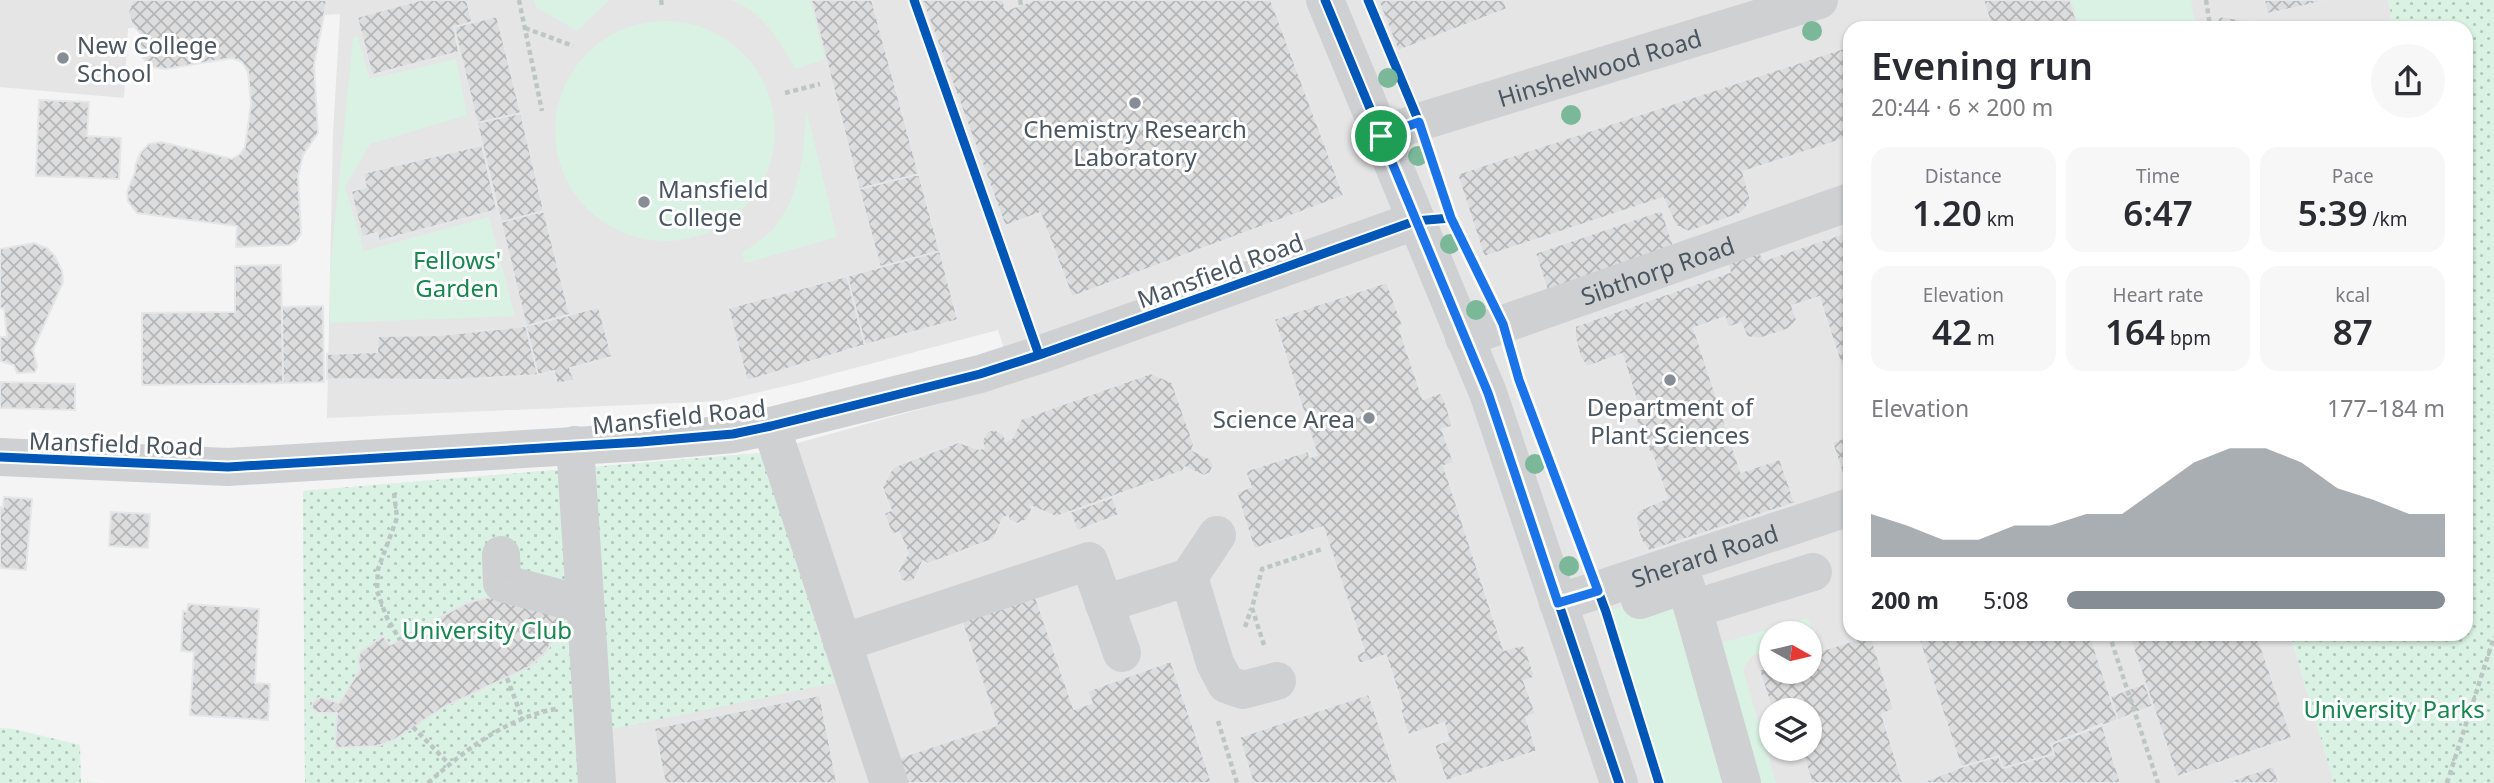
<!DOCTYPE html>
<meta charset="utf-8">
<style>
body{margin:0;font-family:"Noto Sans",sans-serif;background:#f7f7f7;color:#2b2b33;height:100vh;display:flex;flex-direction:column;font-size:26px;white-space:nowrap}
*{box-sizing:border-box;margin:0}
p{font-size:23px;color:#7c7c81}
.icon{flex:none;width:38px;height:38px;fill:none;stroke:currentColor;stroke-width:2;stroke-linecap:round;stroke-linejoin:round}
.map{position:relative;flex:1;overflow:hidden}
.sheet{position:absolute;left:1843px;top:21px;width:630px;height:620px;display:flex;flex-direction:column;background:#fff;border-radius:21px;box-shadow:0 2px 5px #0004}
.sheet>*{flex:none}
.needle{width:46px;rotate:98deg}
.buttons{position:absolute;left:1759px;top:621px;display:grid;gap:14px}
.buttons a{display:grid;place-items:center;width:63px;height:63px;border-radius:50%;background:#fff;box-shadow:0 2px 5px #0004;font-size:35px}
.pin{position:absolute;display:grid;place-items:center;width:60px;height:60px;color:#fff;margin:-30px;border:4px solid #fff;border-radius:50%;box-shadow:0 2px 7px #0007}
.round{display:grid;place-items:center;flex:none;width:74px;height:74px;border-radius:37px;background:#f7f7f7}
.headline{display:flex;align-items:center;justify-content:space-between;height:119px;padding:0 28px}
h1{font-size:38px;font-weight:600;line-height:52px}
.metrics{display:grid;grid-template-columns:repeat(3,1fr);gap:10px;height:119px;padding:7px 28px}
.metrics div{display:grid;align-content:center;border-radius:18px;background:#f7f7f7;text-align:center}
.metrics b{font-size:35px;font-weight:600}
.metrics small{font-size:19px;font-weight:400}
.metrics p{font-size:19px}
.chart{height:196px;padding:14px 28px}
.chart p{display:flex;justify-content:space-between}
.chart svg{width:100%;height:126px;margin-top:7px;fill:#868d94;opacity:.7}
ul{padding:0 28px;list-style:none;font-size:23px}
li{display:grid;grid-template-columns:112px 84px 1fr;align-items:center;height:52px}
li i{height:18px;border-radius:9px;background:#868d94}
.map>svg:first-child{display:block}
.education{fill:#e6e5e6;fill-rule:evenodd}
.green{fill:#d9f2e3}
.park{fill:url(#park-dots)}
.building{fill:url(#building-cross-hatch);stroke:#e5e6e7;stroke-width:2}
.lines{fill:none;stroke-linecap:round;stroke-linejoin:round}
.path{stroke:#bcc7c4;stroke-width:4.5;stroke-dasharray:5 3.5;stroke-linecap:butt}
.minor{stroke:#ced0d2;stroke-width:38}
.cycleway-casing{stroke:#fff;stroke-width:13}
.cycleway{stroke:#0057b8;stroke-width:9}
.tree{fill:#7ab899}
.route-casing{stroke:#fff;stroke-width:14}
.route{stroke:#1a73e8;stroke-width:9}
.poi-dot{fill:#868d94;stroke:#fff;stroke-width:2.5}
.labels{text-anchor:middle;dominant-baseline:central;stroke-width:6;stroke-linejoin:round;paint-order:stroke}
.poi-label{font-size:24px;fill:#4a5661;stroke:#fff;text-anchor:start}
.street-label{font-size:24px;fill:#4a5661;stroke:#fff}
.park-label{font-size:24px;fill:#17864f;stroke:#fff}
</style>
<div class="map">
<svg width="2494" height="783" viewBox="0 0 2494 783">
<defs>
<pattern id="park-dots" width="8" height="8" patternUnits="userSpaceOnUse" patternTransform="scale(1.75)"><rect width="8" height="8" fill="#d9f2e3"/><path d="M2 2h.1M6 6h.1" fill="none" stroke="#b2c7bb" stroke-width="1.8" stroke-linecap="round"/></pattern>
<pattern id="building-cross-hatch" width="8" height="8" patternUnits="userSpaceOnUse" patternTransform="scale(1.75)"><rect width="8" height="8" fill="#ddddde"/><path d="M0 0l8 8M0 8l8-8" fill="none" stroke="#b5b6b7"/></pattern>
</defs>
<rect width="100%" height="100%" fill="#f4f4f4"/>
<path class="education" d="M0 0H2388L2391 14 2389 28H1850V634H2290L2334 783H305L303 491 761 453 1015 383 998 330 798 383 722 401 327 418 333 133 340 14 128 28 124 98 0 87ZM1771 634H1810V672H1771ZM1771 710H1810V749H1771Z"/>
<path class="green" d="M534 0H609L577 31 536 7Z
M731 0H811L826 59 795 69C780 41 762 11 731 0Z
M2070 0H2191L2195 23 2189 28H2079Z
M555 131a110 110 0 1 1 220 0a110 110 0 1 1-220 0Z
M357 36 370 79 456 59 467 115 370 144 345 187 364 251 489 217 515 316 330 323V271L353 38Z
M806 108 837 237 745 263 742 253C752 246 765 238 773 229 802 195 804 150 806 108Z
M1685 584 1742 783H1659L1606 612Z
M1808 618 1815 637 1810 638V634H1771V650L1752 656 1743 669 1776 783H1754L1711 646Z"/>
<path class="park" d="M2388 0H2494V783H2334L2290 634H2466V28H2389L2391 14Z
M761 453 835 683 603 731 602 783H305L303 491Z
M0 728 14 729 80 745 81 782 105 783H0Z"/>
<path class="building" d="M133 0H327L314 65 318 133 303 155 298 176 301 233 296 241 289 245 236 247 237 226 137 213 128 201 127 192 135 172 136 163 141 152 149 144 161 142 232 159 240 154 245 147 251 104 248 72 242 62 232 58 166 69 151 67 143 58 139 45 140 33 132 24 128 12Z
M420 0H467L472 22 454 27 459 52 372 75 357 17Z
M811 0H872L919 174 859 189Z
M922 0H1003L1006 10 1034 0H1271L1344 196 1072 297 1040 213 1005 226Z
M1378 0H1504L1507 9 1398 51Z
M1983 0H2070L2079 28H1992Z
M2264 0H2331L2267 14Z
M497 16 521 113 477 123 454 27Z
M2218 16 2284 26V28H2217Z
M1850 46V137L1743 172 1751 201 1742 213 1689 232 1676 226 1663 198 1484 257 1457 174Z
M39 100 89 102 87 136 121 138 119 179 36 176Z
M521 113 544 211 501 222 477 123Z
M482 145 497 210 379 241 377 233 362 237 351 191 366 187 363 173Z
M919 174 940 251 880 267 859 189Z
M1662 210 1676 253 1549 296 1535 253Z
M544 211 570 315 526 326 501 222Z
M1850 231V393L1819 297 1792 306 1797 320 1789 329 1759 339 1747 337 1741 323 1728 328 1725 317 1694 328 1741 472 1780 459 1795 503 1649 551 1641 540 1636 524 1637 511 1667 498 1652 454 1643 444 1636 423 1639 409 1622 354 1587 367 1580 357 1575 337V326L1730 272 1726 260 1758 249 1764 260Z
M34 243 47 248 55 256 62 271 63 282 33 350 37 366 35 372 17 373 14 365 0 361V337H7L4 309 0 308V249Z
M940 251 958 320 865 345 847 276Z
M281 265 283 383 142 385V313L235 312V266Z
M847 276 865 345 747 381 728 308Z
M1387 282 1403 326 1399 327 1423 399 1440 393 1443 395 1452 423 1451 427 1442 429 1454 463 1444 466 1504 650 1522 645 1525 647 1534 674 1533 678 1524 681 1536 714 1526 717 1537 751 1446 781 1434 745 1449 740 1444 723 1408 735 1400 709 1403 708 1386 655 1359 664 1356 654 1364 651 1323 527 1254 549 1236 492 1251 487 1245 471 1308 451 1310 457 1317 455 1274 319Z
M323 306 324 382 283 383 282 307Z
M599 307 612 357 570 368 574 380 557 384 554 371 538 375 526 326Z
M526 326 538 375 450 380 327 379V354L377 352 378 336 442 335Z
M1151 373 1172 382 1194 444 1192 450 1211 459 1214 465 1210 473 1204 476 1185 467 1183 471 1056 517 1031 506 1032 510 1027 520 1017 524 1009 520 1008 516 1003 518 994 539 928 564 923 561 914 581 907 583 901 580 898 571 908 553 899 532 892 535 884 513 891 510 882 487 893 467 958 442 979 449 984 448 982 441 986 432 994 429 1004 434 1006 441 1012 438 1021 419Z
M0 382 75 384V410L0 408Z
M1850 436V483L1846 485 1832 442Z
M4 497 32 499 26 570 0 568V507L3 508Z
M1113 497 1119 515 1077 531 1070 512Z
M111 512 150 514 148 548 109 546Z
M1034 592 1074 709 1092 703 1087 691 1171 661 1212 783H900L892 760 997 725 960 617Z
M497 595 556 613 563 621 547 651 529 667 442 708 394 740 378 746 335 748 337 713H317L312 708 313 702 321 697 339 703 360 669 358 660 360 652 383 636 390 645 466 603Z
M188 604 259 609 255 683 270 684 268 720 190 715 194 652 181 651 183 611 187 612Z
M1917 634H2090L2118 720 2051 744 2054 754 2003 768 1999 756 1961 767Z
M2147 634H2257L2292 738 2177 777 2130 639Z
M1871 635 1894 710 1882 714 1903 783H1812L1801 749H1810V710H1772L1759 670 1771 666V672H1810V654Z
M2145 683 2153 706 2118 720 2110 696Z
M1369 694 1398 783H1253L1239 737Z
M820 695 837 783H665L654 728Z
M2102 724 2121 783H1920L1961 767 1999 756 2003 768 2054 754 2051 744Z
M2274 766 2279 783H2223Z"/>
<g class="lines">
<path class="path" d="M519 0 542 111
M661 0 662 6
M1020 0 1021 5
M2206 0 2210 26 2208 28
M525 28 573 46
M785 93 820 84
M394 493 397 518 378 569 377 591 387 618 400 640
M1245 627 1251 609
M2109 634 2158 783
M1264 645 1252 608 1262 569 1322 549
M507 678 523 720
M1218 721 1237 783
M413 727 449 764
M428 783C465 750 506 718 556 709
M2447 783 2494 637"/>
<g class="minor">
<path d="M1325 0 1488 393 1619 783"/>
<path id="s1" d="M1381 136 1419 122 1819 0"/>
<path id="s2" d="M1464 338 1850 202"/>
<path d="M771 426 889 783"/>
<path d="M575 445 597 783"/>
<path d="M0 457 228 467 641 442 733 434 771 426 980 374 1039 355 1415 221"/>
<path d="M501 555 502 583 585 605"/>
<path d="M1189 577 1217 535"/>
<path d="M1640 600 1685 584 1693 609 1813 572"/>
<path id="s3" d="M1558 603 1850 507"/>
<path d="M1104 604 1189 577 1215 663 1226 684 1243 690 1277 681"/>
<path d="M1693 609 1742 783"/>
<path d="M842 643 1089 561 1122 653"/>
</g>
<g class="cycleway-casing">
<path id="cycleway" d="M914 0 1039 355
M1325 0 1488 393 1619 783
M1368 0 1419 122 1451 218 1503 324 1519 380 1606 612 1659 783
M0 457 228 467 641 442 733 434 771 426 980 374 1039 355 1415 221 1451 218"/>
</g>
<use href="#cycleway" class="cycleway"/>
</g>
<g class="tree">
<circle cx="1812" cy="31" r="10"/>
<circle cx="1388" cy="78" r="10"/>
<circle cx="1571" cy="115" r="10"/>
<circle cx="1418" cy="156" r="10"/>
<circle cx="1450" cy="244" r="10"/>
<circle cx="1476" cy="310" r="10"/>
<circle cx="1535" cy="464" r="10"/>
<circle cx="1569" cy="566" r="10"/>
</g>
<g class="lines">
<g class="route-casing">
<path id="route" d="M1419 122 1451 218 1503 324 1519 380 1598 591 1558 603 1488 393 1381 136Z"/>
</g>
<use href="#route" class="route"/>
</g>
<g class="poi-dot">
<circle cx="63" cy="58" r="7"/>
<circle cx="1135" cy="103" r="7"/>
<circle cx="644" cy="202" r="7"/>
<circle cx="1670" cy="380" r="7"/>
<circle cx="1369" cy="418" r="7"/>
</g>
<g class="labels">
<g class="poi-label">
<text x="77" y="44">New College<tspan x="77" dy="28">School</tspan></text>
<text x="1135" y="128" text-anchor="middle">Chemistry Research<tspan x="1135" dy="28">Laboratory</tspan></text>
<text x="658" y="188">Mansfield<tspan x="658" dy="28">College</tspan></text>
<text x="1670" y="406" text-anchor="middle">Department of<tspan x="1670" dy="28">Plant Sciences</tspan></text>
<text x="1355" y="418" text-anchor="end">Science Area</text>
</g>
<g class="street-label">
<text stroke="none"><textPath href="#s1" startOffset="229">Hinshelwood Road</textPath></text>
<text transform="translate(1220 270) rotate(-20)">Mansfield Road</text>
<text stroke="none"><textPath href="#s2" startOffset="205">Sibthorp Road</textPath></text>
<text transform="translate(679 416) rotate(-6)">Mansfield Road</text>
<text transform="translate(116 443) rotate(2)">Mansfield Road</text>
<text stroke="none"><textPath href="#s3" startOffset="154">Sherard Road</textPath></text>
</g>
<g class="park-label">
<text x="457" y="259">Fellows'<tspan x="457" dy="28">Garden</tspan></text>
<text x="487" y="629">University Club</text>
<text x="2394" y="708">University Parks</text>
</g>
</g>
</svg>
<div class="buttons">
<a><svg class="needle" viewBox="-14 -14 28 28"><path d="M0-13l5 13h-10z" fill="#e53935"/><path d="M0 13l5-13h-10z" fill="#7c7c81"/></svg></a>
<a><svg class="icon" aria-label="layers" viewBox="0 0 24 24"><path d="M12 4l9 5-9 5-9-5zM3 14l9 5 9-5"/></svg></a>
</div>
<div class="pin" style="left:1381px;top:136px;background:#1e9e55"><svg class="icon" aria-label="arrive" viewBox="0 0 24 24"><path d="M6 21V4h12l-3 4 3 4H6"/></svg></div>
<section class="sheet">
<div class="headline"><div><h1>Evening run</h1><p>20:44 · 6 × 200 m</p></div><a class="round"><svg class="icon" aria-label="share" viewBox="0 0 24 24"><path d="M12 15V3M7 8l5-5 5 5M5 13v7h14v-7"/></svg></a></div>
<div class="metrics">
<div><p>Distance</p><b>1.20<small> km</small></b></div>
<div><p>Time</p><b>6:47</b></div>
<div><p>Pace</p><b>5:39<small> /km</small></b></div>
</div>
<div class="metrics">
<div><p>Elevation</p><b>42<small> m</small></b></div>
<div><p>Heart rate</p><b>164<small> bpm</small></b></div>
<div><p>kcal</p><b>87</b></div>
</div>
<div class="chart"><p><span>Elevation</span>177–184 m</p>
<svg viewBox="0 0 160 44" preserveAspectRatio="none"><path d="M0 44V29L10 33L20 38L30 38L40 33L50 33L60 29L70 29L80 20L90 11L100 6L110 6L120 11L130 20L140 24L150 29L160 29V44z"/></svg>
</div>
<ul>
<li><b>200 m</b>5:08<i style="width:100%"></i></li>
</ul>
</section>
</div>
